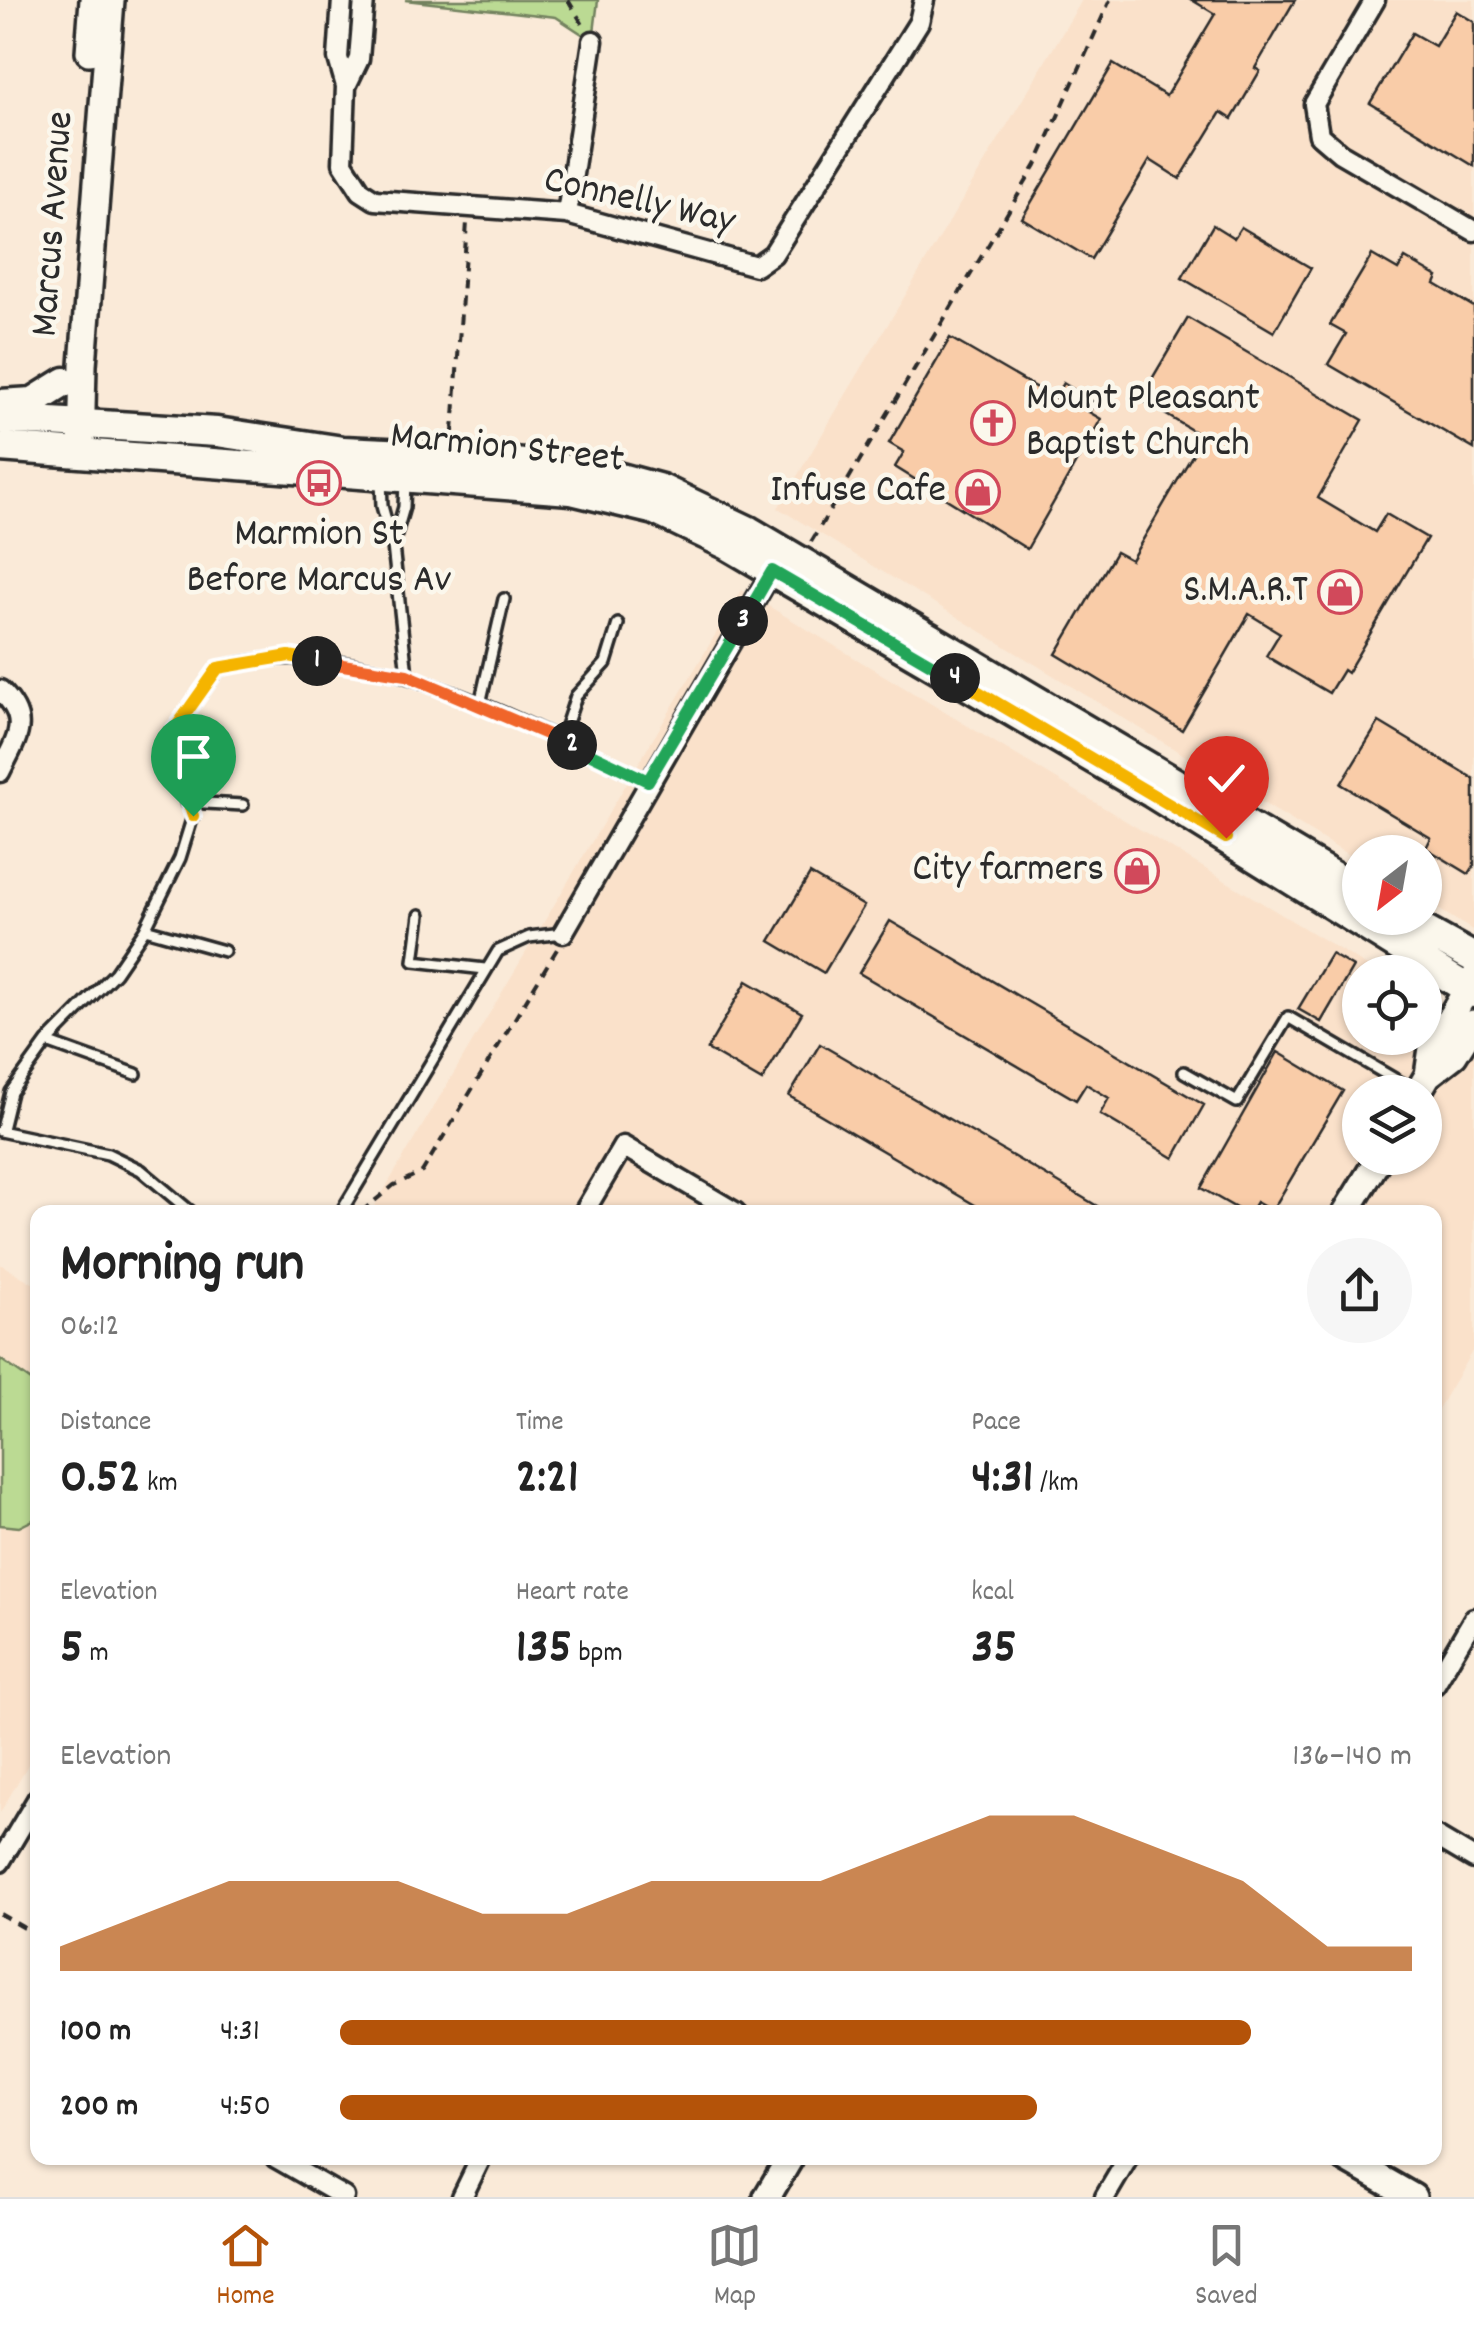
<!DOCTYPE html>
<meta charset="utf-8">
<style>
body{margin:0;font-family:Dekko,sans-serif;background:#f6f6f6;color:#222;height:100vh;display:flex;flex-direction:column;font-size:38px;white-space:nowrap}
*{box-sizing:border-box;margin:0}
p{font-size:32px;color:#767676}
.icon{flex:none;width:55px;height:55px;fill:none;stroke:currentColor;stroke-width:2;stroke-linecap:round;stroke-linejoin:round}
.map{position:relative;flex:1;overflow:hidden}
.details{position:absolute;left:30px;top:1205px;width:1412px;height:960px;display:flex;flex-direction:column;background:#fff;border-radius:20px;box-shadow:0 2px 8px #0004}
.details>*{flex:none}
.needle{width:65px;rotate:211deg}
.buttons{position:absolute;left:1342px;top:835px;display:grid;gap:20px}
.buttons a{display:grid;place-items:center;width:100px;height:100px;border-radius:50%;background:#fff;box-shadow:0 2px 8px #0004;font-size:50px}
.pin{position:absolute;display:grid;place-items:center;width:85px;height:85px;color:#fff;margin:-102px -42px;border-radius:50% 50% 50% 0;rotate:-45deg;box-shadow:0 0 10px #0007}
.pin .icon{rotate:45deg}
.km{position:absolute;width:50px;height:50px;margin:-25px;border-radius:50%;background:#222;color:#fff;font-size:28px;line-height:50px;text-align:center}
.round{display:grid;place-items:center;flex:none;width:105px;height:105px;border-radius:52px;background:#f6f6f6}
.head{display:flex;align-items:center;justify-content:space-between;height:170px;padding:0 30px}
h1{font-size:55px;font-weight:700;line-height:75px}
.metrics{display:grid;grid-template-columns:repeat(3,1fr);gap:15px;height:170px;padding:10px 30px}
.metrics div{display:grid;align-content:center}
.metrics b{font-size:50px;font-weight:700}
.metrics small{font-size:28px;font-weight:400}
.metrics p{font-size:28px}
.chart{height:280px;padding:20px 30px}
.chart p{display:flex;justify-content:space-between}
.chart svg{width:100%;height:180px;margin-top:10px;fill:#b45309;opacity:.7}
ul{padding:0 30px;list-style:none;font-size:32px}
li{display:grid;grid-template-columns:160px 120px 1fr;align-items:center;height:75px}
li i{height:25px;border-radius:12px;background:#b45309}
.dock{display:flex;justify-content:space-around;align-items:center;height:140px;border-top:2px solid #e0e0e0;background:#fff;font-size:28px;color:#767676}
.dock a{display:grid;justify-items:center;gap:5px}
.dock .on{color:#b45309}
.map>svg:first-child{display:block}
.built{fill:#fae1ca;fill-rule:evenodd}
.green{fill:#bbda93;stroke:#73825f;stroke-width:2.5}
.building{fill:#f9cca8;stroke:#2b2b2b;stroke-width:2.5}
.lines{fill:none;stroke-linecap:round;stroke-linejoin:round}
.lane-casing{stroke:#2b2b2b;stroke-width:16}
.street-casing{stroke:#2b2b2b;stroke-width:25}
.secondary-casing{stroke:#2b2b2b;stroke-width:32}
.primary-casing{stroke:#2b2b2b;stroke-width:35}
.path{stroke:#2b2b2b;stroke-width:4;stroke-dasharray:10 8;stroke-linecap:butt}
.lane{stroke:#fbf7ec;stroke-width:9}
.street{stroke:#fbf7ec;stroke-width:18}
.secondary{stroke:#fbf7ec;stroke-width:25}
.primary{stroke:#fbf7ec;stroke-width:28}
.split-1-casing{stroke:#fff;stroke-width:20}
.split-2-casing{stroke:#fff;stroke-width:20}
.split-3-casing{stroke:#fff;stroke-width:20}
.split-4-casing{stroke:#fff;stroke-width:20}
.split-5-casing{stroke:#fff;stroke-width:20}
.split-1{stroke:#f5b400;stroke-width:12}
.split-2{stroke:#f0652b;stroke-width:12}
.split-3{stroke:#22a559;stroke-width:12}
.split-4{stroke:#22a559;stroke-width:12}
.split-5{stroke:#f5b400;stroke-width:12}
.labels{text-anchor:middle;dominant-baseline:central;stroke-width:9;stroke-linejoin:round;paint-order:stroke}
.street-label{font-size:40px;fill:#2b2b2b;stroke:#fbf7ec}
.poi-label{font-size:40px;fill:#2b2b2b;stroke:#fbf7ec;text-anchor:end}
</style>
<div class="map">
<svg width="1474" height="2197" viewBox="0 0 1474 2197">
<rect width="100%" height="100%" fill="#faead8"/>
<filter id="ink" filterUnits="userSpaceOnUse"><feTurbulence type="fractalNoise" baseFrequency=".01" numOctaves="2"/><feDisplacementMap in="SourceGraphic" scale="20" xChannelSelector="R" yChannelSelector="G"/><feConvolveMatrix kernelMatrix="1 2 1 2 8 2 1 2 1" color-interpolation-filters="sRGB"/></filter>
<g filter="url(#ink)">
<path class="built" d="M1082 0H1474V931L1425 901V852H1360V862L778 508Z
M742 590 1377 972H1360V1038H1425V1001L1447 1014 1474 961V1348L1435 1414V1212H371ZM1360 1092H1425V1158H1360Z
M0 1264 38 1286 37 1749 0 1813Z"/>
<path class="green" d="M405 0H598L593 41 556 17Z
M0 1359 37 1385V1518L19 1527 0 1525Z"/>
<path class="building" d="M1192 0H1295L1255 68 1260 71 1232 119 1221 112 1180 179 1150 160 1091 259 1022 218 1113 64 1166 96 1215 14Z
M1456 11 1474 22V166L1370 103 1412 33 1435 46Z
M1213 225 1234 238 1241 227 1311 268 1274 332 1182 278Z
M1372 255 1398 270 1405 258 1438 277 1435 284 1474 307V449L1328 364 1346 334 1330 325Z
M1188 318 1363 420 1318 498 1375 532 1386 514 1427 538 1347 673 1343 670 1329 693 1266 656 1280 633 1249 614 1182 730 1056 654 1116 552 1131 560 1203 437 1140 399Z
M950 338 1054 398 1063 383 1095 403 1089 412 1101 419 1027 549 895 467 904 452 889 443Z
M1379 722 1474 779V866L1469 874 1426 848 1431 838 1341 784Z
M810 874 864 906 824 973 770 941Z
M890 921 1204 1105 1174 1158 1100 1114 1109 1098 1086 1084 1076 1100 859 973Z
M1331 954 1353 967 1321 1022 1298 1009Z
M747 981 802 1013 762 1081 707 1049Z
M820 1044 1052 1179 1107 1212H987L789 1096Z
M1278 1052 1343 1091 1272 1211 1256 1202 1250 1212H1243L1201 1188Z"/>
<g class="lines">
<g class="lane-casing">
<path id="lane" d="M381 480 382 506 393 546 407 675
M393 545 404 507 405 482
M480 704 504 599
M561 741 576 696 606 663 618 624
M186 802 243 805
M420 915 414 961 485 969
M145 929 224 951
M47 1042 136 1074
M1184 1072 1237 1102 1288 1017 1415 1091
M2 1129 11 1092 47 1042 115 973 145 929 180 858 193 816 167 740 218 669C355 626 526 724 648 781
M0 1131 108 1154 141 1170 191 1212
M341 1212 498 951 529 937 563 933"/>
</g>
<g class="street-casing">
<path id="street" d="M342 0 338 58 346 86 343 163 361 191 375 200 567 214 756 266 773 254 919 22 924 0
M1375 0 1314 104 1319 135 1340 153 1474 231
M346 86 359 59 364 0
M567 214 593 41
M0 690C32 721 17 737 0 772
M563 933 775 566
M584 1212 623 1146 735 1212
M1435 1684 1474 1618
M1435 1836 1474 1859
M0 1862 38 1798
M276 2158 344 2197
M462 2197 481 2158
M1105 2197 1128 2158"/>
</g>
<g class="secondary-casing">
<path id="secondary" d="M89 52 93 0
M81 453 83 365 111 0
M1428 1075 1432 1048 1474 978
M1418 1092 1428 1075 1454 1055 1474 1023
M1346 1212 1379 1158
M1345 2158 1413 2197
M767 2197 790 2158"/>
</g>
<g class="primary-casing">
<path id="primary" d="M0 404 33 402 65 382
M0 419 217 432 343 451 451 456 598 472 661 489 749 531 1360 892
M0 447 571 490 655 510 726 544 1152 793 1474 993
M1402 918 1474 958"/>
</g>
<path class="path" d="M568 0 585 28
M453 432 467 222
M811 542 1036 165 1110 0
M361 1212 394 1185 422 1172 557 949
M0 1914 38 1936"/>
<use href="#lane" class="lane"/>
<use href="#street" class="street"/>
<use href="#secondary" class="secondary"/>
<use href="#primary" class="primary"/>
</g>
</g>
<g class="lines" filter="url(#ink)">
<g class="split-1-casing">
<path id="split-1" d="M193 816 167 740 218 668 289 656 317 661"/>
</g>
<g class="split-2-casing">
<path id="split-2" d="M317 661 407 675 572 745"/>
</g>
<g class="split-3-casing">
<path id="split-3" d="M572 745 648 781 743 621"/>
</g>
<g class="split-4-casing">
<path id="split-4" d="M743 621 772 571 955 678"/>
</g>
<g class="split-5-casing">
<path id="split-5" d="M955 678 1226 838"/>
</g>
<use href="#split-1" class="split-1"/>
<use href="#split-2" class="split-2"/>
<use href="#split-3" class="split-3"/>
<use href="#split-4" class="split-4"/>
<use href="#split-5" class="split-5"/>
</g>
<defs>
<g id="church-ring" transform="scale(2.25)"><circle r="9.5" fill="#fbf7ec" stroke="#d1495b" stroke-width="1.5"/><path d="M-1.2-6h2.4v3.5h3.3v2.4h-3.3V6h-2.4V-.1h-3.3v-2.4h3.3Z" fill="#d1495b"/></g>
<g id="bus-ring" transform="scale(2.25)"><circle r="9.5" fill="#fbf7ec" stroke="#d1495b" stroke-width="1.5"/><path d="M-5-6H5V4H4V6H2V4H-2V6H-4V4H-5ZM-3.5-4V0h7V-4ZM-3.5 1.2v1.5H-2V1.2ZM2 1.2v1.5H3.5V1.2Z" fill="#d1495b"/></g>
<g id="shop-ring" transform="scale(2.25)"><circle r="9.5" fill="#fbf7ec" stroke="#d1495b" stroke-width="1.5"/><path d="M-5-2.5h2.3a2.7 3.5 0 0 1 5.4 0H5L5.5 6h-11ZM-1.5-2.5h3a1.5 2.3 0 0 0-3 0Z" fill="#d1495b"/></g>
</defs>
<g fill-rule="evenodd">
<use href="#church-ring" x="993" y="423"/>
<use href="#bus-ring" x="319" y="483"/>
<use href="#shop-ring" x="978" y="492"/>
<use href="#shop-ring" x="1340" y="592"/>
<use href="#shop-ring" x="1137" y="871"/>
</g>
<g class="labels">
<g class="street-label">
<text transform="translate(639 203) rotate(13)">Connelly Way</text>
<text transform="translate(55 224) rotate(-86)">Marcus Avenue</text>
<text transform="translate(507 450) rotate(6)">Marmion Street</text>
</g>
<g class="poi-label">
<text x="1026" y="400" text-anchor="start">Mount Pleasant<tspan x="1026" dy="46">Baptist Church</tspan></text>
<text x="946" y="492">Infuse Cafe</text>
<text x="319" y="536" text-anchor="middle">Marmion St<tspan x="319" dy="46">Before Marcus Av</tspan></text>
<text x="1308" y="592">S.M.A.R.T</text>
<text x="1104" y="871">City farmers</text>
</g>
</g>
</svg>
<div class="buttons">
<a><svg class="needle" viewBox="-14 -14 28 28"><path d="M0-13l5 13h-10z" fill="#e53935"/><path d="M0 13l5-13h-10z" fill="#767676"/></svg></a>
<a><svg class="icon" aria-label="locate" viewBox="0 0 24 24"><circle cx="12" cy="12" r="6"/><path d="M12 2v4M12 18v4M2 12h4M18 12h4"/></svg></a>
<a><svg class="icon" aria-label="layers" viewBox="0 0 24 24"><path d="M12 4l9 5-9 5-9-5zM3 14l9 5 9-5"/></svg></a>
</div>
<div class="pin" style="left:193px;top:816px;background:#1e9e55"><svg class="icon" aria-label="arrive" viewBox="0 0 24 24"><path d="M6 21V4h12l-3 4 3 4H6"/></svg></div>
<div class="pin" style="left:1226px;top:838px;background:#d93025"><svg class="icon" aria-label="check" viewBox="0 0 24 24"><path d="M5 12l5 5 9-10"/></svg></div>
<b class="km" style="left:317px;top:661px">1</b>
<b class="km" style="left:572px;top:745px">2</b>
<b class="km" style="left:743px;top:621px">3</b>
<b class="km" style="left:955px;top:678px">4</b>
<section class="details">
<div class="head"><div><h1>Morning run</h1><p>06:12</p></div><a class="round"><svg class="icon" aria-label="share" viewBox="0 0 24 24"><path d="M12 15V3M7 8l5-5 5 5M5 13v7h14v-7"/></svg></a></div>
<div class="metrics">
<div><p>Distance</p><b>0.52<small> km</small></b></div>
<div><p>Time</p><b>2:21</b></div>
<div><p>Pace</p><b>4:31<small> /km</small></b></div>
</div>
<div class="metrics">
<div><p>Elevation</p><b>5<small> m</small></b></div>
<div><p>Heart rate</p><b>135<small> bpm</small></b></div>
<div><p>kcal</p><b>35</b></div>
</div>
<div class="chart"><p><span>Elevation</span>136–140 m</p>
<svg viewBox="0 0 160 44" preserveAspectRatio="none"><path d="M0 44V38L10 30L20 22L30 22L40 22L50 30L60 30L70 22L80 22L90 22L100 14L110 6L120 6L130 14L140 22L150 38L160 38V44z"/></svg>
</div>
<ul>
<li><b>100 m</b>4:31<i style="width:85%"></i></li>
<li><b>200 m</b>4:50<i style="width:65%"></i></li>
</ul>
</section>
</div>
<nav class="dock">
<a class="on"><svg class="icon" aria-label="home" viewBox="0 0 24 24"><path d="M3 11l9-7 9 7M6 9v11h12V9"/></svg>Home</a>
<a><svg class="icon" aria-label="map" viewBox="0 0 24 24"><path d="M3 6l6-2 6 2 6-2v14l-6 2-6-2-6 2zM9 4v14M15 6v14"/></svg>Map</a>
<a><svg class="icon" aria-label="saved" viewBox="0 0 24 24"><path d="M7 4h10v16l-5-4-5 4z"/></svg>Saved</a>
</nav>
